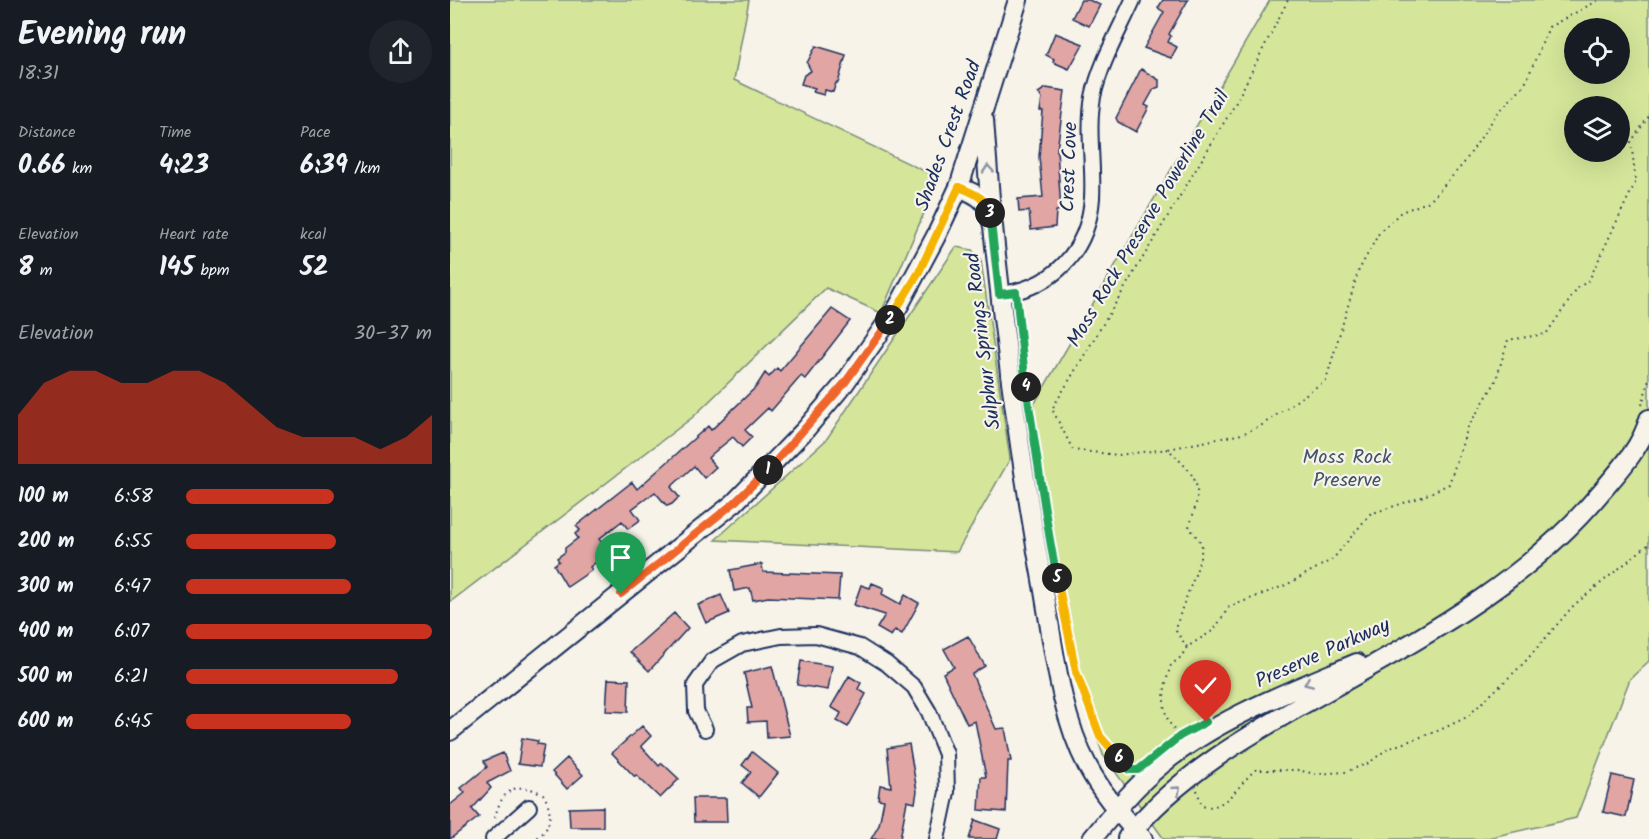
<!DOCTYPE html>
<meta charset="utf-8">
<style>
body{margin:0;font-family:Kalam,sans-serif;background:#20242c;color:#f1f3f6;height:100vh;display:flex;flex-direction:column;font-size:22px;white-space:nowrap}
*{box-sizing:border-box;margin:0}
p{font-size:20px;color:#9ea1a6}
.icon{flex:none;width:33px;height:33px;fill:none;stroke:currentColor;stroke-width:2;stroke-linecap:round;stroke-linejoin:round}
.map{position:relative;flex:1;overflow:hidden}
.sheet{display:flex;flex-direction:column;background:#171b24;width:450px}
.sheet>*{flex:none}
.controls{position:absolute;left:1114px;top:18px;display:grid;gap:12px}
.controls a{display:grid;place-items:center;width:66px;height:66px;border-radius:50%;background:#171b24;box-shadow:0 6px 24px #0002;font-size:30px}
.pin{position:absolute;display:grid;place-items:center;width:51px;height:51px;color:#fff;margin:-62px -26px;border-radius:50% 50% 50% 0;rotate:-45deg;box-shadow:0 0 6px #0007}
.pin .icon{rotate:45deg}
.km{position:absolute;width:30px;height:30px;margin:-15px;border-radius:50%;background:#222;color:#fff;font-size:16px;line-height:30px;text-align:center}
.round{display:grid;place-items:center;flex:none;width:63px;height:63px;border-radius:32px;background:#20242c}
.overview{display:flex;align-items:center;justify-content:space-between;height:102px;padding:0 18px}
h1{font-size:33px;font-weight:700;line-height:45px}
.metrics{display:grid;grid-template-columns:repeat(3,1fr);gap:9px;height:102px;padding:6px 18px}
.metrics div{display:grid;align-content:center}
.metrics b{font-size:26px;font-weight:700}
.metrics small{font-size:16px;font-weight:400}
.metrics p{font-size:16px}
.chart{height:168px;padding:12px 18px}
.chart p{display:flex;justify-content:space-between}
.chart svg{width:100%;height:108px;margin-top:6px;fill:#c8321e;opacity:.7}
ul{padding:0 18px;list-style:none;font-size:20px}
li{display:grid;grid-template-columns:96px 72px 1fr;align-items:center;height:45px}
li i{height:15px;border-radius:8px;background:#c8321e}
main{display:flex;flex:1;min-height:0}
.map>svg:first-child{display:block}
.green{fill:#d5e69a;stroke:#788a7c;stroke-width:1.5;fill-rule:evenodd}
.building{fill:#e1a6a3;stroke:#1b2f5e;stroke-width:1.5}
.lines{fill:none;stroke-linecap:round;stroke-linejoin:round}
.minor-casing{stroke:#1b2f5e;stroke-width:18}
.tertiary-casing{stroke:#1b2f5e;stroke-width:22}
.path{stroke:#1b2f5e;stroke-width:2;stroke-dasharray:1.5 4.5;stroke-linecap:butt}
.minor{stroke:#f7f3e8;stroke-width:14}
.tertiary{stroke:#f7f3e8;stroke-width:18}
.oneway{stroke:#8991a3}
.split-1-casing{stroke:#fff;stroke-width:12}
.split-2-casing{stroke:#fff;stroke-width:12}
.split-3-casing{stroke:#fff;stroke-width:12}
.split-4-casing{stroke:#fff;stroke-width:12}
.split-5-casing{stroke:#fff;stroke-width:12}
.split-6-casing{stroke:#fff;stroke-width:12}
.split-7-casing{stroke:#fff;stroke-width:12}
.split-1{stroke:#f0652b;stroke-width:8}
.split-2{stroke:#f0652b;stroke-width:8}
.split-3{stroke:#f5b400;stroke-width:8}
.split-4{stroke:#22a559;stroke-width:8}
.split-5{stroke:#22a559;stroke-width:8}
.split-6{stroke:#f5b400;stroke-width:8}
.split-7{stroke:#22a559;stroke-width:8}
.labels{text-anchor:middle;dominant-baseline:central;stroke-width:4.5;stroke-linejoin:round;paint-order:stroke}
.street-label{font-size:20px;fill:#1b2f5e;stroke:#f7f3e8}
.park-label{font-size:20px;fill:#40546a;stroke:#f7f3e8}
</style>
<main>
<section class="sheet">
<div class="overview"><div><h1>Evening run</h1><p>18:31</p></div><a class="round"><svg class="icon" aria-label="share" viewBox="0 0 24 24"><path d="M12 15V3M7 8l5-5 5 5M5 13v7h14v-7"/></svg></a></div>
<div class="metrics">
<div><p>Distance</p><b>0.66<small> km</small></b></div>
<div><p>Time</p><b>4:23</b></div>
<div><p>Pace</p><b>6:39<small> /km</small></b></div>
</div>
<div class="metrics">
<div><p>Elevation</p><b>8<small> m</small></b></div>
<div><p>Heart rate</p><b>145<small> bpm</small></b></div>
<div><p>kcal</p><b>52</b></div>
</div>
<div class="chart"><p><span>Elevation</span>30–37 m</p>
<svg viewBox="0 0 160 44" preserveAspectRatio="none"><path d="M0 44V24L10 11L20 6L30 6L40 11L50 11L60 6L70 6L80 11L90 20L100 29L110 33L120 33L130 33L140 38L150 33L160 24V44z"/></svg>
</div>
<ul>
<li><b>100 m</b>6:58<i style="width:60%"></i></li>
<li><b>200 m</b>6:55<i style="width:61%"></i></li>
<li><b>300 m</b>6:47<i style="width:67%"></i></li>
<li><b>400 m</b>6:07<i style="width:100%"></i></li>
<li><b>500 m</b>6:21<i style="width:86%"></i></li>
<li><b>600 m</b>6:45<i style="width:67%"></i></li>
</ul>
</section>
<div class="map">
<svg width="1199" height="839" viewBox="0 0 1199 839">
<rect width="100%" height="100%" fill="#f7f3e8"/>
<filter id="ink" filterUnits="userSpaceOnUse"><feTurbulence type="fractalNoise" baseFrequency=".0167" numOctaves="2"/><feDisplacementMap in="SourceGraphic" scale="12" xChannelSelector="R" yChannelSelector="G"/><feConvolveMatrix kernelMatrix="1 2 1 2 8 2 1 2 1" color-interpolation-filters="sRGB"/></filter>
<g filter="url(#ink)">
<path class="green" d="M0 0H299L284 80 489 178 431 313 376 288 243 417 0 602Z
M820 0H1199V661L1180 679 1126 818 1033 839H714L653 755 630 688 579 413ZM1125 28H1170V74H1125ZM1125 106H1170V152H1125Z
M506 247 522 250 531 261 560 459 507 552 265 540 376 440Z"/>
<path class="building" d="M631 0H639L650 5 639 26 622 18Z
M713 0H738L719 34 721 36 718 42 727 47 721 58 694 48 714 12 708 8Z
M605 33 633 44 619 69 603 62 604 59 596 55Z
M366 46 396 55 388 83H386L383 92 375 90 374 95 363 92 365 88 351 84 354 75 361 71 357 63Z
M691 69 709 80V87L704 89 695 105 699 107 686 132 668 122 666 118Z
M596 88 615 91 607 150 611 210 606 211 605 227 581 230 579 211 569 212 568 199 593 197 589 157 593 111H590L592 98 588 93Z
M382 309 400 321 355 379 351 376 321 411 318 408 295 430 302 437 292 447 283 437 262 454 258 458 266 467 254 478 244 466 221 487 229 497 222 504 217 506 205 492 182 509 190 520 178 529 172 521 149 539 159 552 140 567 142 570 117 587 104 565 109 561 107 558 115 552V548L128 538 125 534 130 530 126 526 182 482 187 489 258 426 261 430 306 387 315 373 319 377 327 368 330 371Z
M312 564 313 572 390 575 388 600 318 597 303 600 300 588 284 591 280 570Z
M422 583 434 588 432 594 450 604 455 595 469 603 452 634 445 630 441 636 427 628 435 615 404 605 411 585 420 588Z
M271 595 279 613 256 623 248 605Z
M224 613 238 628 199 671 180 652Z
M518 636 535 666 522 674 546 729 555 728 561 761H558L556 812 529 810 531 777H536L525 721 517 724 493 673 504 667 494 649Z
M351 661 382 666 378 690 347 685Z
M322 666 329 693 340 736 317 738 316 721 298 722 297 708H302L294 673Z
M399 676 411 683 408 689 416 694 398 727 387 721 391 713 381 707Z
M158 679 179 680 178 712 156 711Z
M192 726 201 736 191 746 209 766 212 763 229 779 210 798 186 775 185 777 162 753Z
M72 738 88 741 87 744 94 745 90 767 68 764Z
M459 744 467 791 465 803 457 801 450 839H421L429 825 434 800 428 799 430 785 441 787 437 748Z
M302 752 328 773 309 797 292 783 301 772 292 765Z
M53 753 60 771 37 783 41 788 22 809 29 817 0 839V805L15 793 11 788 37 767 34 761Z
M117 758 133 775 117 789 102 772Z
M1162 775 1184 780 1176 817 1153 812Z
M243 798H276L277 822H244Z
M153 807V827H120L119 808Z
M525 820 550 829 547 839H519Z"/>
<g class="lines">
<g class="minor-casing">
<path id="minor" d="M549 294C602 289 638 252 642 198 644 164 637 131 643 97 650 64 669 31 683 0
M255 729 246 711 245 685 262 661 292 644 331 636 366 635 410 647 437 664 464 687 479 712 496 754 497 792 487 839
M43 839 79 807"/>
</g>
<g class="tertiary-casing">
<path id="tertiary" d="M534 120 541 212
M509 187C533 197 537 200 543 226 555 348 572 470 594 591 604 649 610 714 638 767 652 793 673 818 693 839
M0 731 284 503 355 430 394 384 448 307 486 236 509 187 568 0
M677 838C727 775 802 733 870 695 973 637 1076 583 1152 491 1170 470 1192 446 1199 419
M642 839C663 813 685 786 711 765 767 718 841 691 907 663"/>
</g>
<path class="path" d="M1192 405 1199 379
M718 449 668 455 623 450 602 409 784 106 838 0
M620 645C626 674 634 708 649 734 656 747 669 759 679 770
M737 647 726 631C731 600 750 575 752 544L739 527C754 485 749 479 718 449L792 434 812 425 876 380 908 272 929 233 951 212 980 201 1014 163 1046 115 1075 84 1099 27 1149 0
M728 734C708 714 713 689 721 665L731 657 737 647 764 630 779 607 836 585 883 559 920 514 972 497 999 484 1018 427 1045 383 1058 340 1096 334 1128 288 1139 280 1186 181 1181 142 1199 116
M747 790 752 806C775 812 789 784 805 770H847L866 774 895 772 919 763 937 749 990 730 1017 717 1074 663 1124 605 1199 544
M45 818C51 790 66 780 93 794 103 810 103 829 85 839"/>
<use href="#minor" class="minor"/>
<use href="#tertiary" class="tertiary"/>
</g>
<defs><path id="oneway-chevron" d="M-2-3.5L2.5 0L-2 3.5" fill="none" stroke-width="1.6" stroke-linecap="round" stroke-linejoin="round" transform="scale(1.5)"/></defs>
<g class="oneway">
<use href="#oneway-chevron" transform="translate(538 169) rotate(-95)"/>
<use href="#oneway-chevron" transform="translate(858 683) rotate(157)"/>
<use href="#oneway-chevron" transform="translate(727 790) rotate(-41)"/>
</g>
</g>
<g class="lines" filter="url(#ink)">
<g class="split-1-casing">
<path id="split-1" d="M171 594 284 503 318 470"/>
</g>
<g class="split-2-casing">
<path id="split-2" d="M318 470 394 384 440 320"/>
</g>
<g class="split-3-casing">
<path id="split-3" d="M440 320 469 272 509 187C523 193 536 197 540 213"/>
</g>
<g class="split-4-casing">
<path id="split-4" d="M540 213 549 294 566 292 576 387"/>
</g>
<g class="split-5-casing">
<path id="split-5" d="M576 387C587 451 594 514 607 578"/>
</g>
<g class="split-6-casing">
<path id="split-6" d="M607 578 626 672 650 736 669 758"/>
</g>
<g class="split-7-casing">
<path id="split-7" d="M669 758 679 770H688L730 736 756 722"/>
</g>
<use href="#split-1" class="split-1"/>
<use href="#split-2" class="split-2"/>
<use href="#split-3" class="split-3"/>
<use href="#split-4" class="split-4"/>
<use href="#split-5" class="split-5"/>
<use href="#split-6" class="split-6"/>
<use href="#split-7" class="split-7"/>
</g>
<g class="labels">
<g class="street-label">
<text transform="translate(499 136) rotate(-70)">Shades Crest Road</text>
<text transform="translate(620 167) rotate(-88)">Crest Cove</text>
<text transform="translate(699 219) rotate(-59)">Moss Rock Preserve Powerline Trail</text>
<text transform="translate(534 341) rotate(-97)">Sulphur Springs Road</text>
<text transform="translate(873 654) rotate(-24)">Preserve Parkway</text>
</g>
<g class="park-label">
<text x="897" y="458">Moss Rock<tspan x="897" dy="23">Preserve</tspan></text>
</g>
</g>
</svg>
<div class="controls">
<a><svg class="icon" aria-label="locate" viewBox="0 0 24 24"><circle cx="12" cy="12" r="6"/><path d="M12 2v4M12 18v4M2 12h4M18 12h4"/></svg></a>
<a><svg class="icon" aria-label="layers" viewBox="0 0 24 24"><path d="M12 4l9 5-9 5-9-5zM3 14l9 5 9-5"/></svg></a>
</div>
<div class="pin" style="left:171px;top:594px;background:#1e9e55"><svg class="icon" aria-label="arrive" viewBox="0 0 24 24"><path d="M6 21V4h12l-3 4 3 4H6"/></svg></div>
<div class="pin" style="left:756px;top:722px;background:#d93025"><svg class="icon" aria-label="check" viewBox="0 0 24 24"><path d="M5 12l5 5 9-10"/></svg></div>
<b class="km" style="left:318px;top:470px">1</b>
<b class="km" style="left:440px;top:320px">2</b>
<b class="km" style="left:540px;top:213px">3</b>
<b class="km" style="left:576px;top:387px">4</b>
<b class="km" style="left:607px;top:578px">5</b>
<b class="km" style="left:669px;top:758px">6</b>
</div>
</main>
